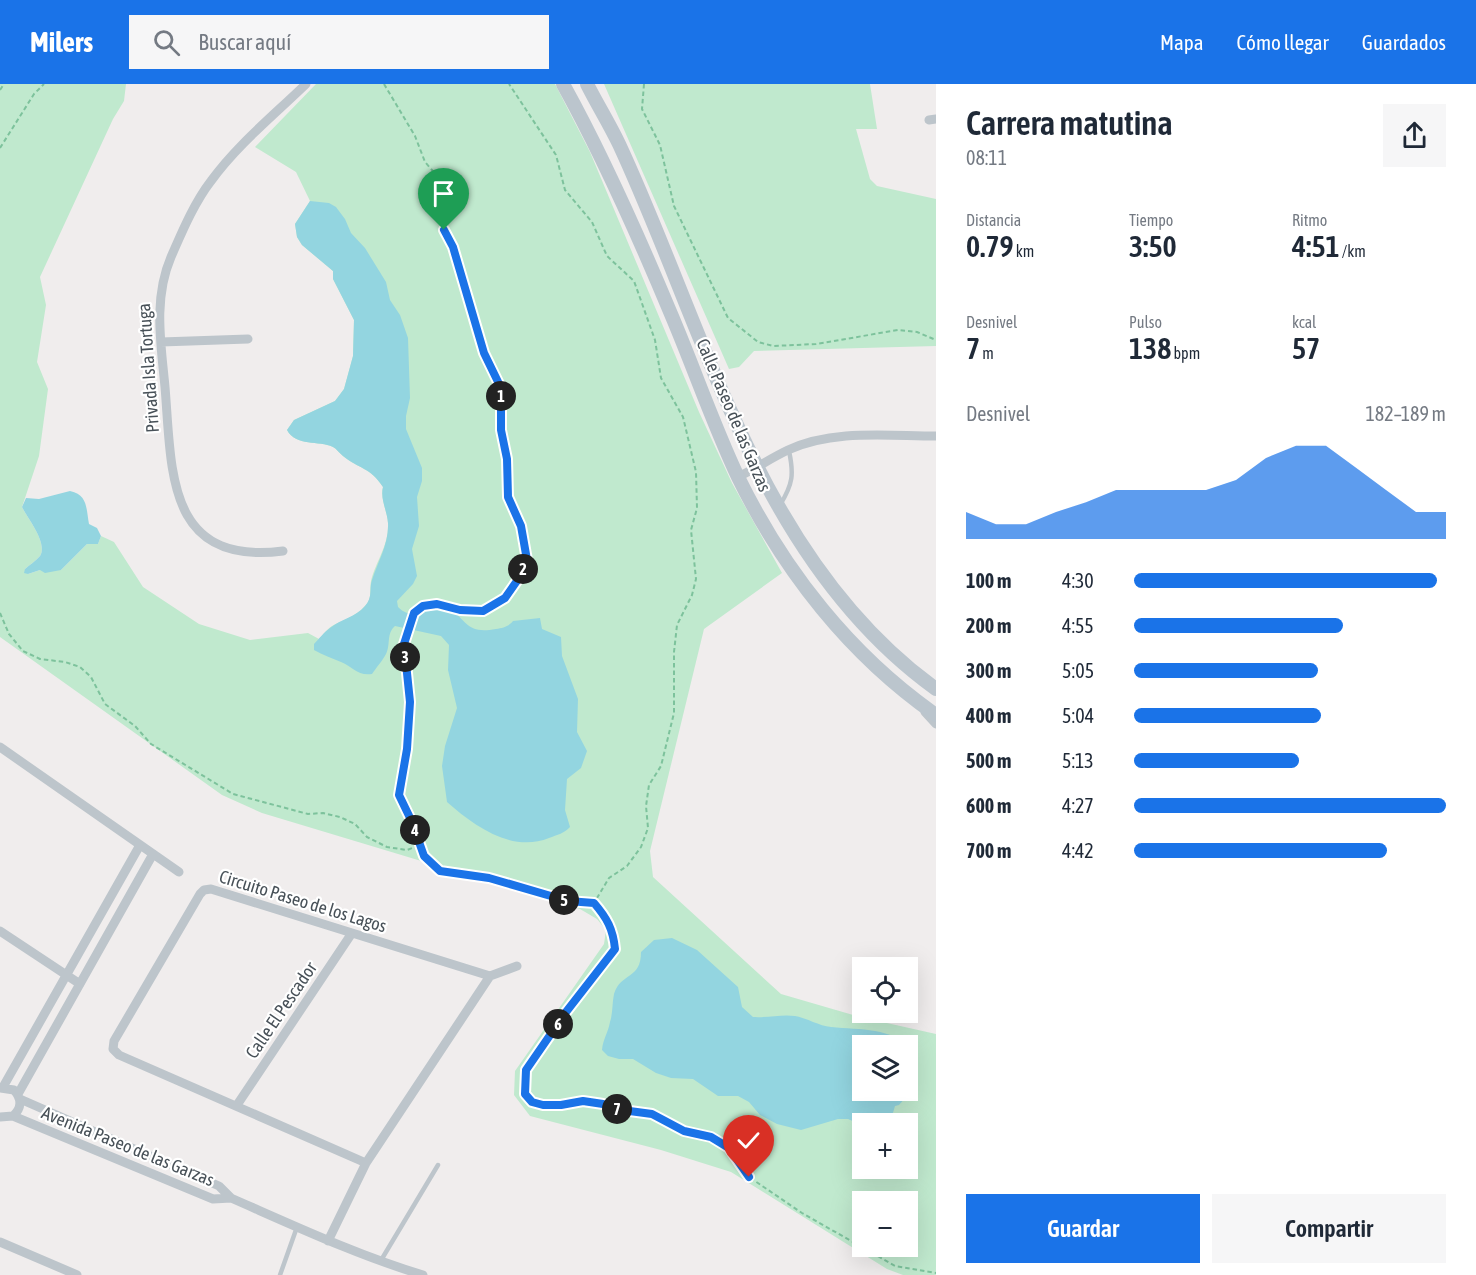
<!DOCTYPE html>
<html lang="es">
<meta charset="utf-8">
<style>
body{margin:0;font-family:"Asap Condensed",sans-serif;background:#f6f6f7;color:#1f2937;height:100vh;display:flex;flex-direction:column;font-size:22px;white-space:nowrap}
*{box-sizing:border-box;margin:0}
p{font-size:20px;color:#747a83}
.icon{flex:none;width:33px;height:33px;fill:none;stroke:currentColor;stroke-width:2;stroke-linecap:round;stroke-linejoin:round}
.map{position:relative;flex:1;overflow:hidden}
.panel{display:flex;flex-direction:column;background:#fff;width:540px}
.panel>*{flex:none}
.tools{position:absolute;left:852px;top:873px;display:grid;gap:12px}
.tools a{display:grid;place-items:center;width:66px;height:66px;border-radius:0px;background:#fff;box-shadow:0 6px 24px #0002;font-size:30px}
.pin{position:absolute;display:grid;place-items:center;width:51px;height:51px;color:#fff;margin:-62px -26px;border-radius:50% 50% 50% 0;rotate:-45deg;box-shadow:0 0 6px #0007}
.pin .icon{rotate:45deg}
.km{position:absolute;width:30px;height:30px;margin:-15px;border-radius:50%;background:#222;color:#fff;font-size:16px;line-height:30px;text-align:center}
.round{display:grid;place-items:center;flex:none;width:63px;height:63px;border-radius:0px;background:#f6f6f7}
.summary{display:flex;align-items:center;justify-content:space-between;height:102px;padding:0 30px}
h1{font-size:33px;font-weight:600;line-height:45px}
.figures{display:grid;grid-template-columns:repeat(3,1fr);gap:9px;height:102px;padding:6px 30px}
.figures div{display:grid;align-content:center}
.figures b{font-size:30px;font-weight:600}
.figures small{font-size:16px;font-weight:400}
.figures p{font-size:16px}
.chart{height:168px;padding:12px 30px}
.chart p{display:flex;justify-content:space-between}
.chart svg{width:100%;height:108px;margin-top:6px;fill:#1a73e8;opacity:.7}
.cta{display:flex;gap:12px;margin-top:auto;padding:12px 30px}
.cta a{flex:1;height:69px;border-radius:0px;background:#1a73e8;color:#fff;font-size:24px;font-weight:600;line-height:69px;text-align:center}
.cta a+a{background:#f6f6f7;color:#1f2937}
ul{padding:0 30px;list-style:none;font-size:20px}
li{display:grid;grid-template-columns:96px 72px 1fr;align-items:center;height:45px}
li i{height:15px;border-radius:8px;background:#1a73e8}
header{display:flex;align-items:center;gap:36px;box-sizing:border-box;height:84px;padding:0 30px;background:#1a73e8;color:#fff}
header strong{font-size:28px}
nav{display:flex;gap:33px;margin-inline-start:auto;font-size:21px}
.search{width:420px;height:54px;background:#f6f6f7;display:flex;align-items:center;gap:15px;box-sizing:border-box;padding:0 21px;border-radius:0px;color:#747a83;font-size:22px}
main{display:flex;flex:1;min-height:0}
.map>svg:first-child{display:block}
.green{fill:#c0e9ce;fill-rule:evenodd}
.water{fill:#93d5e0}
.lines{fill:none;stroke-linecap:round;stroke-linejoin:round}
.path{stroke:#7dc29c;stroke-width:2;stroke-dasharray:4.5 3;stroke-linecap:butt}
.lane{stroke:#bdc5cb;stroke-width:4.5}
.street{stroke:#bdc5cb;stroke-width:9}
.secondary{stroke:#bbc5cd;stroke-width:14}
.route-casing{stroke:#fff;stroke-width:12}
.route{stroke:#1a73e8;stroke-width:8}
.labels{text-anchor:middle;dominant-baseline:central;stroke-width:4.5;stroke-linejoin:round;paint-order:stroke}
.street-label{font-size:18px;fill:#485158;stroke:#fff}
</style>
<header>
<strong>Milers</strong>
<div class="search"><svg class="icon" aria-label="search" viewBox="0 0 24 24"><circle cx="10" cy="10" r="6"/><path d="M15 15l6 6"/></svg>Buscar aquí</div>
<nav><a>Mapa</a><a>Cómo llegar</a><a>Guardados</a></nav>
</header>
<main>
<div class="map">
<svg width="936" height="1191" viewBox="0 0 936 1191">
<rect width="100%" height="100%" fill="#f0eded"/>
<path class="green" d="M0 0H126L124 17 113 35 40 193 46 221 37 278 48 305 39 372 22 423C28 435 48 459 40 472 36 477 29 481 25 485L28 490 40 486H61L87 460H98L101 452 114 458 143 503 199 540 250 556 308 549 319 555C323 551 327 545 332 542 343 536 355 533 364 523 373 515 369 507 371 497 376 477 389 461 388 439 387 426 380 415 383 403 370 383 359 385 343 372 339 369 337 365 333 363 319 356 296 363 287 346L294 336 335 317 344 305 353 272 354 236 333 195V187L302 161 297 153 295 140 310 117 296 88 255 63 316 0H555L590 68 699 328 732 399 782 489 704 545 650 767 653 793 781 910 860 933 936 950V1191H903L887 1185 731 1088 661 1066 530 1032 514 1011 515 987 604 860 606 846 597 835 580 825 262 729 222 711 0 553ZM862 962H908V1006H862ZM862 1040H908V1084H862ZM862 1118H908V1162H862Z
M604 0H870L877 45H856L870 95 877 102 936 115V262L754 267 739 283 729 285Z"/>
<path class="water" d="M310 117 329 119 336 123 345 135 351 149 365 164 386 198 390 216 400 231 408 254 410 314 406 332V345L422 384V397L417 413 419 442 412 465 417 492 413 500 397 517 398 523C410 535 417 527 430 522 436 520 443 522 450 524 468 539 468 550 496 545 503 544 508 543 513 537L540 534 542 545 561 553 562 572 578 615 577 648 587 667 581 684 567 695 565 726 570 743C565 749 557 751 549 754 512 769 474 742 447 718L442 682 445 662 457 624 448 586 449 561 441 552 395 542C386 550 391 560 386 570 383 576 376 584 372 590 357 592 353 583 341 578 332 574 323 571 314 566V560C319 555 324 548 330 544 341 535 356 533 365 522 373 513 369 505 372 496 378 477 389 460 388 439 387 426 380 415 383 403 370 383 359 385 343 372 339 369 337 365 333 363 319 356 296 363 287 346L294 336 335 317 344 305 353 272 354 236 333 195V187L302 161 297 153 295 140Z
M70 407C88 411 86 424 89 440L97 444 101 452 98 460H87L61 486 45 489 40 486 28 490 24 489 25 485C29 481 36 477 40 472 48 459 28 435 22 423L26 414 39 415Z
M672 854 697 866 738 903 742 923 753 933C767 934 782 930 795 932 807 934 819 942 831 943 861 946 891 943 913 966V975L908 986V962H862V1006L905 1007 907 1012 899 1021 895 1022 892 1032 886 1038 862 1041 848 1035H838L801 1046 777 1040 760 1031 749 1018 738 1012H718L693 995 671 994 656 989 633 975H619L608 972 602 966C603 955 608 949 610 938 613 929 612 919 614 910 621 888 641 896 641 868L654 856Z"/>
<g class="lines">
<path class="path" d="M384 0 415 52 425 78 446 102 441 136 454 163 484 269 501 305V346L507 375 508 413 521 442 527 476 519 494 505 514 483 527 460 526 437 520 423 522 414 529 404 560 410 618 407 665 399 711 412 738 424 772 440 787 489 794 568 817 594 819 609 794 627 782 641 763 648 744 646 722 649 701 661 682 674 629V568L677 541 692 511 696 495 691 446 697 424 696 388 683 333 661 294 655 256 634 197 607 172 592 138 565 106 556 71 509 0
M644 0 642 25 660 61 674 122 728 234 758 258 773 262 816 260 898 246 917 248 936 256
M0 6 4 0
M0 64 34 10 44 0
M0 529 9 550 23 567 40 575 65 578 80 583 91 593 105 620 135 642 151 660 233 710 308 730 323 729 340 733 355 740 367 753 387 763 407 766 420 761
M594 819C607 834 613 845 615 865L566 928 526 986 525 1010 533 1018 543 1021H561L583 1017 603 1020 622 1026 652 1030 684 1047 711 1053 729 1064 749 1093 802 1129 895 1182 936 1189"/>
<path class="lane" d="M780 421C793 400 794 390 789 367
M380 1178 438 1081
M280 1191 297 1143"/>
<path class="street" d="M929 36 936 35
M161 258 248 255
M738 393C755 385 771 374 788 366 833 345 888 352 936 352
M283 467C166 482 172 387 165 303 161 260 153 215 171 173 182 148 194 119 211 97 237 61 274 31 306 0
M925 628 936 640
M0 663 179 788
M0 847 80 900
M3 1003 140 761
M0 1004 14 1006C22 1015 22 1024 13 1032L0 1033
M18 1010 153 770
M20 1015 219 1102 231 1114C295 1142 357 1171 423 1191
M237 1021 352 849
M13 1032 213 1115 231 1114
M366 1079 119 971 113 965 114 957 200 810 204 806 211 805 490 892 517 882
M328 1157 366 1079 490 892
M0 1158 77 1191"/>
<path class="secondary" d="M563 0C604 74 638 151 671 230 694 284 713 340 738 393 784 487 850 571 936 631
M587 0C597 20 609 39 619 60 707 249 758 477 936 605"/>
</g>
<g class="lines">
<g class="route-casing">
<path id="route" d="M444 146 453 163 484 269 501 304V346L507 375 508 413 521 442 527 476 519 494 505 514 483 527 460 526 437 520 423 522 414 529 404 560 410 618 407 665 399 711 412 738 424 772 440 787 489 794 568 817 594 819C607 834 613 845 615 865L566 928 526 986 525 1010 532 1018 543 1021H561L583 1017 603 1020 622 1026 652 1030 684 1047 711 1053 729 1064 749 1093"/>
</g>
<use href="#route" class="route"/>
</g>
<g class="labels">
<g class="street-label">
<text transform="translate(148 284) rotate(-94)">Privada Isla Tortuga</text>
<text transform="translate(734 331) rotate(67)">Calle Paseo de las Garzas</text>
<text transform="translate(303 817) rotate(17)">Circuito Paseo de los Lagos</text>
<text transform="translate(281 926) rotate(-56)">Calle El Pescador</text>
<text transform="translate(128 1062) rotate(22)">Avenida Paseo de las Garzas</text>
</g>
</g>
</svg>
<div class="tools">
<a><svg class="icon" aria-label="locate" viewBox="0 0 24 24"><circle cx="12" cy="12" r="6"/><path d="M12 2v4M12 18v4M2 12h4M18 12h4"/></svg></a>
<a><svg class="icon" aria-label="layers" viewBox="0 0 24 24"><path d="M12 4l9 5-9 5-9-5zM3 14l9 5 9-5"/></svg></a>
<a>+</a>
<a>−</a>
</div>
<div class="pin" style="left:444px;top:146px;background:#1e9e55"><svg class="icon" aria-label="arrive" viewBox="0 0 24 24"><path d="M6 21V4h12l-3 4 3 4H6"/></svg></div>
<div class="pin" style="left:749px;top:1093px;background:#d93025"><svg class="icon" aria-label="check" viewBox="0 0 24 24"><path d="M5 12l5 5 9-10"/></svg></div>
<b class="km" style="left:501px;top:312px">1</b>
<b class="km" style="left:523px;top:485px">2</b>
<b class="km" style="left:405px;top:573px">3</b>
<b class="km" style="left:415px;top:746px">4</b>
<b class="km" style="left:564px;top:816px">5</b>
<b class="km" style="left:558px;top:940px">6</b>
<b class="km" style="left:617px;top:1025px">7</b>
</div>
<section class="panel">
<div class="summary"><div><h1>Carrera matutina</h1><p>08:11</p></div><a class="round"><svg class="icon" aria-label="share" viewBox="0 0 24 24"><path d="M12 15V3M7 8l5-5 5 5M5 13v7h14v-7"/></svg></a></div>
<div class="figures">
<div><p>Distancia</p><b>0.79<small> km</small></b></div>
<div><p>Tiempo</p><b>3:50</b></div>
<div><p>Ritmo</p><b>4:51<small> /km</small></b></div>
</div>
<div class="figures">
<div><p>Desnivel</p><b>7<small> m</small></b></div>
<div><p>Pulso</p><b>138<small> bpm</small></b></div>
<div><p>kcal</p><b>57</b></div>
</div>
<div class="chart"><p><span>Desnivel</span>182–189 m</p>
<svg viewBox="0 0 160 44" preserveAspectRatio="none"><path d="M0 44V33L10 38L20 38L30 33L40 29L50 24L60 24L70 24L80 24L90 20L100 11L110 6L120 6L130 15L140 24L150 33L160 33V44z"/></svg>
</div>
<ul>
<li><b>100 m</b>4:30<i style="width:97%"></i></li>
<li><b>200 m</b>4:55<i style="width:67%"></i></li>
<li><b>300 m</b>5:05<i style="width:59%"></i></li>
<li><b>400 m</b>5:04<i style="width:60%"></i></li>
<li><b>500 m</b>5:13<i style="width:53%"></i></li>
<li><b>600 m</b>4:27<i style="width:100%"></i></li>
<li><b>700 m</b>4:42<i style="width:81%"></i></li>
</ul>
<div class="cta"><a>Guardar</a><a>Compartir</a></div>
</section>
</main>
